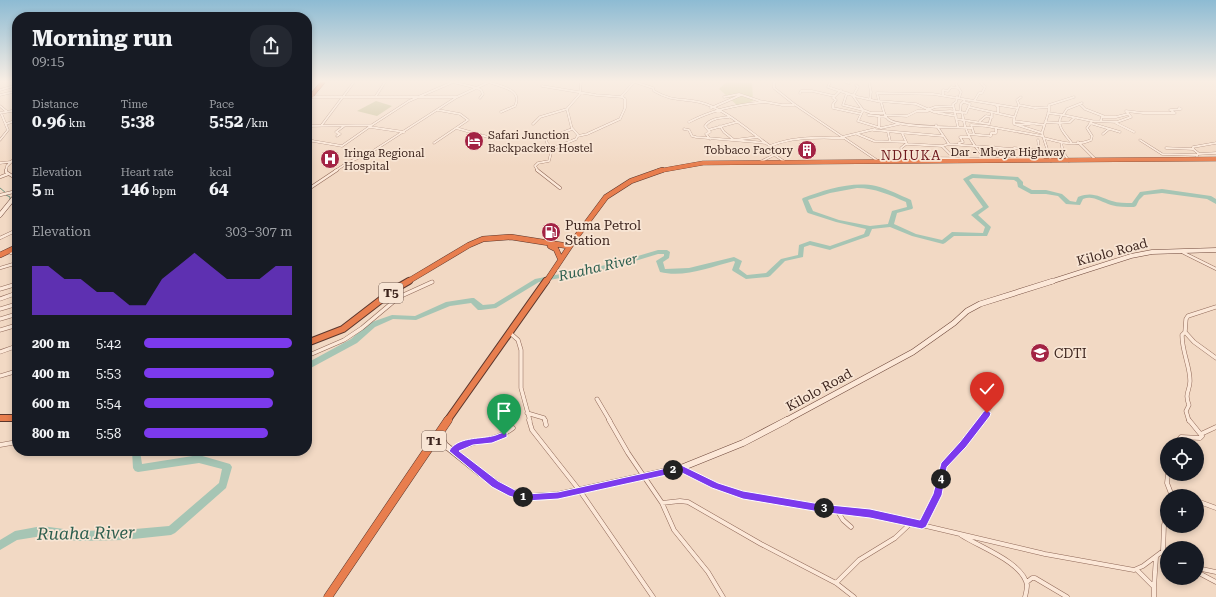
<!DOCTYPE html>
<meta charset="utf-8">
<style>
body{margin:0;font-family:"Roboto Serif",serif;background:#242831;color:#f1f3f6;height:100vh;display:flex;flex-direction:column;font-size:15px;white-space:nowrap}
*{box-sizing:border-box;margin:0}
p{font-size:13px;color:#9ea1a6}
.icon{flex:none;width:22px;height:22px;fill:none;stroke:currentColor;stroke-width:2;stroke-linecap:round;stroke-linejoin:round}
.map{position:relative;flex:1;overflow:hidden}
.side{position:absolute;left:12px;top:12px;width:300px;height:444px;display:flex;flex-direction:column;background:#171b24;border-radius:16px;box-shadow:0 2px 6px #0003}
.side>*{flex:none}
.fabs{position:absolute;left:1160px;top:437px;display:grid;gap:8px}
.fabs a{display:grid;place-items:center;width:44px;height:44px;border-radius:50%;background:#171b24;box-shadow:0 2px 6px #0003;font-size:20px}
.pin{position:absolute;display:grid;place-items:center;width:34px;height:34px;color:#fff;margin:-41px -17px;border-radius:50% 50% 50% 0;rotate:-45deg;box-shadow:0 0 4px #0007}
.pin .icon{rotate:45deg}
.km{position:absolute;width:20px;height:20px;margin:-10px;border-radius:50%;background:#222;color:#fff;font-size:11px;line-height:20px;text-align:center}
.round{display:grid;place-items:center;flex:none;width:42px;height:42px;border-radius:16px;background:#242831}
.overview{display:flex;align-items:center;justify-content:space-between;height:68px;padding:0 20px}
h1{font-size:22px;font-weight:700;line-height:30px}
.figures{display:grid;grid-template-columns:repeat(3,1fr);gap:6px;height:68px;padding:4px 20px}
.figures div{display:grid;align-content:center}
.figures b{font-size:17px;font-weight:700}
.figures small{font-size:11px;font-weight:400}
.figures p{font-size:11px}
.chart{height:112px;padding:8px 20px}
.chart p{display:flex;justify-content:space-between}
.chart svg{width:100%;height:72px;margin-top:4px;fill:#7c3aed;opacity:.7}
ul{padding:0 20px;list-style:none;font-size:13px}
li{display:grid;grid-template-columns:64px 48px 1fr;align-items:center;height:30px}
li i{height:10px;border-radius:5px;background:#7c3aed}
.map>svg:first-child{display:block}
.green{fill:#d1c997}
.cemetery{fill:#c6bf96}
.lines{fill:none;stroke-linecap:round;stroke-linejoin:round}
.stream{stroke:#6c9480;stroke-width:1}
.river{fill:#a6c5b4;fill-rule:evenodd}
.street-far3-casing{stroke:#8f6858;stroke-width:2.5}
.street-far2-casing{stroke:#8f6858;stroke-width:3.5}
.street-far1-casing{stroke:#8f6858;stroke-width:4.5}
.street-casing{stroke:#8f6858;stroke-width:5}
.secondary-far2-casing{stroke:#70493c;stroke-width:5}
.secondary-far1-casing{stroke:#70493c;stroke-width:6}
.secondary-casing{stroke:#70493c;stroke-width:7}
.highway-far3-casing{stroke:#5c372d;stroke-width:4.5}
.highway-far2-casing{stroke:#5c372d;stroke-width:6}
.highway-far1-casing{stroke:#5c372d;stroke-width:8}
.highway-casing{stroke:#5c372d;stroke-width:9}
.street-far3{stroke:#fce8d8;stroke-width:2}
.street-far2{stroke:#fce8d8;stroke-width:2.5}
.street-far1{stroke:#fce8d8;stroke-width:3.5}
.street{stroke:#fce8d8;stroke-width:4}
.secondary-far2{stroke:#fce8d8;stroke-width:4}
.secondary-far1{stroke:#fce8d8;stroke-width:5}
.secondary{stroke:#fce8d8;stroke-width:6}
.highway-far3{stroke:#e87e4e;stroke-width:4}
.highway-far2{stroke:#e87e4e;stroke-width:5}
.highway-far1{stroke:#e87e4e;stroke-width:6}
.highway{stroke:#e87e4e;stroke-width:8}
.route{fill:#7c3aed;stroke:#fff}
.labels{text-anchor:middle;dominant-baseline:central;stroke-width:3.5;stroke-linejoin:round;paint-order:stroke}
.far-poi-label{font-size:11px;fill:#3d251e;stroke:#f8e5d4;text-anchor:start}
.far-street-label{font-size:11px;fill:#3d251e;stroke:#f8e5d4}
.shield{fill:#f8e5d4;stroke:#755f55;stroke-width:1}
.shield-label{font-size:12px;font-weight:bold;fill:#3d251e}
.far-quarter-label{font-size:13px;letter-spacing:1px;fill:#6e191d;stroke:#f8e5d4}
.poi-label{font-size:13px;fill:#3d251e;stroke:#f8e5d4;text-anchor:start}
.street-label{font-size:13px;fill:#3d251e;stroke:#f8e5d4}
.water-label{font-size:14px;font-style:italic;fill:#2c5e4e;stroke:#f8e5d4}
.near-water-label{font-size:17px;font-style:italic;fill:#2c5e4e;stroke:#f8e5d4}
</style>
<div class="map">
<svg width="1216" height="597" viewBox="0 0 1216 597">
<rect width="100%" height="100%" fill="#f2d9c4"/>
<path class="green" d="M726 82 752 83 753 101 738 106 719 89Z"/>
<path class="cemetery" d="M376 101 392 106 377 116 357 111Z"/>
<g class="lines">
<path class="stream" d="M0 188 6 193
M6 195 10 197V199"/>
<path class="river" d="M972 174 1018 177 1023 182V185L1032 190H1046L1062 194 1070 201 1076 202 1078 197C1093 191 1099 197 1112 201 1118 203 1125 203 1132 203L1140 192 1162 189 1211 196 1216 199V204L1207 199 1162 193 1144 195 1139 200 1136 206 1134 207C1126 207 1118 207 1111 205 1101 202 1093 195 1083 199L1080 205 1066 204 1058 196 1046 194H1031L1018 187 1017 182 1014 180 973 178 969 180 989 207 978 215 991 227 987 236H954L945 243 943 244 912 236 890 227 872 229 869 236 832 249 830 250 810 245 804 247 803 257 785 261 770 276 768 277 746 279 733 271 732 270 735 262 734 261C710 267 684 278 660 272L656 261 664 256V254H658L612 268 539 282 496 308 481 310H478L471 303 450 306 416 320 393 319 375 327 357 343 307 370V363L351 339 369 323 392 315 415 316 446 302 472 298H474L483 305 494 304 535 279 611 264 658 250H667L670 252 669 258 663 262 665 269 689 268 734 257 742 261 739 269 747 275 766 273 781 259 798 255 799 245 810 241 830 246 864 234 866 229 836 222 808 213 807 212 802 199 803 198C825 190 852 181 876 186 888 189 900 195 911 200L913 208 912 209 897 213 894 224 916 234 942 240 952 232 983 233 985 227 971 215 983 207 963 179ZM857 188C875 188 890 195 906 202L907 207 892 211 888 224 870 226 839 220 813 211 808 200 830 193Z
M132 451H140L142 464 199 455 230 464 232 467 226 488 175 533 171 535 124 540 78 541 42 536 17 540 0 550V540L15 531 42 526 78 531 124 530 169 526 219 483 222 469 199 463 138 472 135 471 133 468Z"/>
<g class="street-far3-casing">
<path id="street-far3" d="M453 82 477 88
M489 82C501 87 523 89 515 106L501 112
M635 82 653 88 654 91C673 102 680 98 699 102 723 107 750 132 770 146L773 154 785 162
M774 82V88L794 104 878 161
M830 82 828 87 858 97 881 102C883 107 883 115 888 119 897 128 956 127 971 128
M846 82 849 83
M869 82 871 92 870 99
M957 82 956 84 961 92 959 98
M856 85 858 87 853 96 863 110 858 121 881 128 899 124
M542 86 596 95 622 97 625 99V108L620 119 587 134 578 136
M477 88 481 90 483 94 480 98
M0 90 17 85
M841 90 833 98 836 100 833 104V108L861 114
M800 93 801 91H812L834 96
M847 93 843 105 863 110
M0 95 17 91
M943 95V90L948 91 951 87 958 88
M376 96 385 82
M311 97H457
M621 97 634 82
M724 97 739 94 760 101 782 105H794
M957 97 956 102 953 104 958 127
M1021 97 1017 100 1019 105 1014 119V124L1042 133
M975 100 979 93H982L985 87 980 82
M964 102 970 104 966 113 950 111 934 112 916 104 879 101 877 93 933 94 1017 108
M995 104 998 107V113
M1080 104 1085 109 1103 116
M1019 105 1035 108 1049 107
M0 106 6 111
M969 107 1014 117
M711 108 741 95
M863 110 871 113H884
M927 110 935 107 953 106
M960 112 961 104 964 101
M962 112C965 132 971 143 985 158
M0 113 17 110
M938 113 956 116
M1048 113 1063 115 1067 109 1082 103
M868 115 886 117
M885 115 907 116 917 111H928
M1062 115C1055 125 1065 134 1071 142
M1063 115 1092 121
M879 116V127
M956 119 989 124
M1101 120 1102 117H1116L1128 114
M980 121 986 116 992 117
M1014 121 1044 125
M689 122C713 109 739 104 766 102
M1045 122 1060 123
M1060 123 1070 122 1074 118
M1090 123 1120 132
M1116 123 1134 132
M6 124 17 120
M533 124 540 117 567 109
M989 124 992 115 991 112
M936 125 949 144
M1017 125 1030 124
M307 126 372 125 409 101 453 82
M321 126 354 82
M720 126 724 132 734 140
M370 127 404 132
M456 128 488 137 496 135
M684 129 689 130 692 136 696 137 766 143
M708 130 737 122
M873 130 943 136
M888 132 890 141
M902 133 907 144 942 146
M857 134 874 141 905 142
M968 134 991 136V133H996V128
M974 134 971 125 986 126 1042 136
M1103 134 1109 129
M337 136 340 134 336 132 344 126
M842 137 875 129
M1044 138C1059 142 1076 147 1091 140L1092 136 1087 128 1092 121 1117 122 1131 117 1126 111 1143 113H1175L1170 110 1181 109 1179 108
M471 139 477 134
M710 139 706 134 710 132 705 126C711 118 720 118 729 117
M0 140 8 130 1 113
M307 140 342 146 372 125
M734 140 758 137
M1038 140 1039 150
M1140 140 1162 154 1197 155
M1061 142 1063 152 1069 161
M1078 142 1096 160
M434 143 468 120 460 114 438 110
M960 145 959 143 963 142 960 137H970
M770 146C793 136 818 138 843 138
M994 147 1001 158
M1166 148 1193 149
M552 149 547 143 546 139 572 129 567 109 580 94 581 82
M1198 154 1216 153
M1197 156 1198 153 1193 149V147L1216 143
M954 158 942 146 949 144 1013 149
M1015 158 1014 148 1048 151
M915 160 928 158 1043 159
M905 161 901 148 906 144
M1051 161 1042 133 1049 111V105L1074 97
M760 162 774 155
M0 163 10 162
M6 171 7 166 17 156
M335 171 347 163 373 151 457 97 489 82
M538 171 535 166 538 163 549 161 552 149 576 139 578 135 572 128"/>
</g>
<g class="street-far2-casing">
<path id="street-far2" d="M6 170V172L17 179
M537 170 560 188
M0 177 8 174
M307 190 337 170
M0 195 17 191
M0 238 17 230
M9 251 11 253 17 251
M1182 252 1216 269
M0 268 17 263"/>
</g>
<g class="street-far1-casing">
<path id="street-far1" d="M0 289 17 284
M0 299 17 293
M0 309 17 304
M0 319 17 314
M0 330 17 325
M509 332 518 340 521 350V388L530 421
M1185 332 1194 342 1216 358
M0 352 17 346
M307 356 344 340 362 328 399 297 432 282
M0 376 17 371
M597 399 610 421
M527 413 544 418 545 421
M981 421 1001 389
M1189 421 1186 411 1189 405C1184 393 1190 391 1190 381 1190 366 1182 352 1182 335L1185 332 1186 319 1188 316 1216 307"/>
</g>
<g class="street-casing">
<path id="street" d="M529 420 532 430 580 491 653 597
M545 420 546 425
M609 420 628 453 662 503 674 530 708 572 723 597
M1201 434 1216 427
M1176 444 1181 437 1200 438 1202 436 1189 420
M0 445 17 442
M453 451C472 440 495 442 513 428
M681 468 703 480 725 489 749 495 892 518 1045 554 1134 570 1143 566 1163 551 1164 525 1167 514
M1168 474 1167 483 1172 496
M1171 493 1183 496
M1197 501 1216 508
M662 503 680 501 688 502 761 544 836 583 854 597
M837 510 843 520 851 527
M922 525 937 495 945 464 981 420
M961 535C979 547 1023 562 1027 585 1027 588 1026 593 1025 597
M1161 553 1167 557
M1197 568 1216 572
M1137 570 1154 587V597
M1197 572 1216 582
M1027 582 1032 578H1035L1067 597
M836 583 859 560 895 538 911 523
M1154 587 1156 557"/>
</g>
<g class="secondary-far2-casing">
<path id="secondary-far2" d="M0 215 17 194
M1050 282 1131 256 1152 252 1216 250"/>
</g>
<g class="secondary-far1-casing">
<path id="secondary-far1" d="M785 421 913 352 954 323 967 311 980 304 1053 281"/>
</g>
<g class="secondary-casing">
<path id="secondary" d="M439 434 445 445 480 473 506 490 526 497 558 495 681 468 743 443 787 420"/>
</g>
<g class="highway-far3-casing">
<path id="highway-far3" d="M307 101 323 82
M658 171 703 163 1216 159"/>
</g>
<g class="highway-far2-casing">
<path id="highway-far2" d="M550 246 556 249 560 258
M0 255 17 247
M407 282 469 245 483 239 511 237 568 246
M546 282 574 240 606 197 631 181 662 170"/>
</g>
<g class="highway-far1-casing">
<path id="highway-far1" d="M307 343 343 329 395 289 409 281
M0 418H17
M447 421 546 281"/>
</g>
<g class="highway-casing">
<path id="highway" d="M328 597 448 420"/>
</g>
<use href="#street-far3" class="street-far3"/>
<use href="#street-far2" class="street-far2"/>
<use href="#street-far1" class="street-far1"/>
<use href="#street" class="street"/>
<use href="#secondary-far2" class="secondary-far2"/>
<use href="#secondary-far1" class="secondary-far1"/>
<use href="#secondary" class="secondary"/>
<use href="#highway-far3" class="highway-far3"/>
<use href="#highway-far2" class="highway-far2"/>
<use href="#highway-far1" class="highway-far1"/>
<use href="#highway" class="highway"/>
</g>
<linearGradient id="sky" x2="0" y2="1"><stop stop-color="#8dbbd3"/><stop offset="0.49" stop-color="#f9eee4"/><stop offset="1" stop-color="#f9eee4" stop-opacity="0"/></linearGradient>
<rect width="1216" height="166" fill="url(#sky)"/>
<path class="route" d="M987 410 991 413 990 416 966 447 947 467 942 495 926 527 922 529 870 518 820 512 743 499 712 488 680 472 558 499 526 501 509 496 492 487 449 451C457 437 479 439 492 436 498 435 502 431 507 433V437L492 443 473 445 459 451 498 481 515 490 526 494 558 492 681 465 718 483 743 491 820 504 870 509 920 520 933 494 941 463 960 442 984 411Z"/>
<defs>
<g id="hotel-disc" transform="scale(1)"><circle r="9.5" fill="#a32344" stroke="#f8e5d4"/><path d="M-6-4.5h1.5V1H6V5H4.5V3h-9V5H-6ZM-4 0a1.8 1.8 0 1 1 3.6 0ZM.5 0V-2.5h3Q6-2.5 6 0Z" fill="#fff"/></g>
<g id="building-disc" transform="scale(1)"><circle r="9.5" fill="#a32344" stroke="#f8e5d4"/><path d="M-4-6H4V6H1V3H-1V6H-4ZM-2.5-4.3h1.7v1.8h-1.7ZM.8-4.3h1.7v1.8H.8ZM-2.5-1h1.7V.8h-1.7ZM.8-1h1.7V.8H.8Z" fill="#fff"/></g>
<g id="hospital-disc" transform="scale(1)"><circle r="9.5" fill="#a32344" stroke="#f8e5d4"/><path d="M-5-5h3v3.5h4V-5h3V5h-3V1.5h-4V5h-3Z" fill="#fff"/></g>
<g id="fuel-disc" transform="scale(1)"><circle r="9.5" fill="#a32344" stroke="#f8e5d4"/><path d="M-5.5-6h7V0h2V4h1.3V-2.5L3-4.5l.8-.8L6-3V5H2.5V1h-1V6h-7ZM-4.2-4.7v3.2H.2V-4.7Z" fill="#fff"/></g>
<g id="school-disc" transform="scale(1)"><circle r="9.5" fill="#a32344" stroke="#f8e5d4"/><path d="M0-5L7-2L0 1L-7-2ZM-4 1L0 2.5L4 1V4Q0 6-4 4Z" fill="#fff"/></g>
</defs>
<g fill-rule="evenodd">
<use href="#hotel-disc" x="474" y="141"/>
<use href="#building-disc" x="807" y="150"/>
<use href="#hospital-disc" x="330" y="159"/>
<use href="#fuel-disc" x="551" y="232"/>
<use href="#school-disc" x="1040" y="353"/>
</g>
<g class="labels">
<g class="far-poi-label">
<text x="488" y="135">Safari Junction<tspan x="488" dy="13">Backpackers Hostel</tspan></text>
<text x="793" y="150" text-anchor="end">Tobbaco Factory</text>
<text x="344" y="153">Iringa Regional<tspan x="344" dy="13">Hospital</tspan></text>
</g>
<g class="far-street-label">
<text x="1008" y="152">Dar - Mbeya Highway</text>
</g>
<g class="shield">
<rect x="379" y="283" width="24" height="20" rx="3"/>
<rect x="422" y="431" width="24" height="20" rx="3"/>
</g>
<g class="shield-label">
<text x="391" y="293">T5</text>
<text x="434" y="441">T1</text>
</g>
<g class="far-quarter-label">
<text x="911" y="155">NDIUKA</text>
</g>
<g class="poi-label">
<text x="565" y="225">Puma Petrol<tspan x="565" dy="15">Station</tspan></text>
<text x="1054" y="353">CDTI</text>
</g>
<g class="street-label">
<text transform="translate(1112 252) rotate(-15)">Kilolo Road</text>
<text transform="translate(819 390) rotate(-29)">Kilolo Road</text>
</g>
<g class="water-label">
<text transform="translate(598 267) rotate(-13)">Ruaha River</text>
</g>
<g class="near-water-label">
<text transform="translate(86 533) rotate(-1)">Ruaha River</text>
</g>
</g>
</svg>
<div class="fabs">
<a><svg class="icon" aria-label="locate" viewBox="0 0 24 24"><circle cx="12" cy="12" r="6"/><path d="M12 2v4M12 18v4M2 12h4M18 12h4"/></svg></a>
<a>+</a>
<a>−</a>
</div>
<div class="pin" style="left:504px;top:435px;background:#1e9e55"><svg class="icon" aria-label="arrive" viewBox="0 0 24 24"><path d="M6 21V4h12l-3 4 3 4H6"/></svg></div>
<div class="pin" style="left:987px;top:413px;background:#d93025"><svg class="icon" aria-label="check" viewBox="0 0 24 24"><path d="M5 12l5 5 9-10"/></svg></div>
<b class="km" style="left:523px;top:497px">1</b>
<b class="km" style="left:673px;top:470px">2</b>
<b class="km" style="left:824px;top:508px">3</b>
<b class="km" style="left:941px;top:479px">4</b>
<section class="side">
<div class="overview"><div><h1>Morning run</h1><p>09:15</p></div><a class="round"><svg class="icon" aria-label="share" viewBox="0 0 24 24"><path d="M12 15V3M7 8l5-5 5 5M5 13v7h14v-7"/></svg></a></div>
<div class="figures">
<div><p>Distance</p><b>0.96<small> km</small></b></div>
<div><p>Time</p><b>5:38</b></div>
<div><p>Pace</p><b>5:52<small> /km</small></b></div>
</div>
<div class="figures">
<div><p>Elevation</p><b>5<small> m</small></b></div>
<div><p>Heart rate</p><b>146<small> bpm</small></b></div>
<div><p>kcal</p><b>64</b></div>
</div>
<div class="chart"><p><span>Elevation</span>303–307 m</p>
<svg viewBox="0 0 160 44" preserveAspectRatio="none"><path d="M0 44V14L10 14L20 22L30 22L40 30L50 30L60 38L70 38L80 22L90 14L100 6L110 14L120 22L130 22L140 22L150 14L160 14V44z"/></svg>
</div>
<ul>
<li><b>200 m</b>5:42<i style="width:100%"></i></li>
<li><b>400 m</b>5:53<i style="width:88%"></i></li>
<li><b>600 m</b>5:54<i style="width:87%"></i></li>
<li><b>800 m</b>5:58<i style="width:84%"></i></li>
</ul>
</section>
</div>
